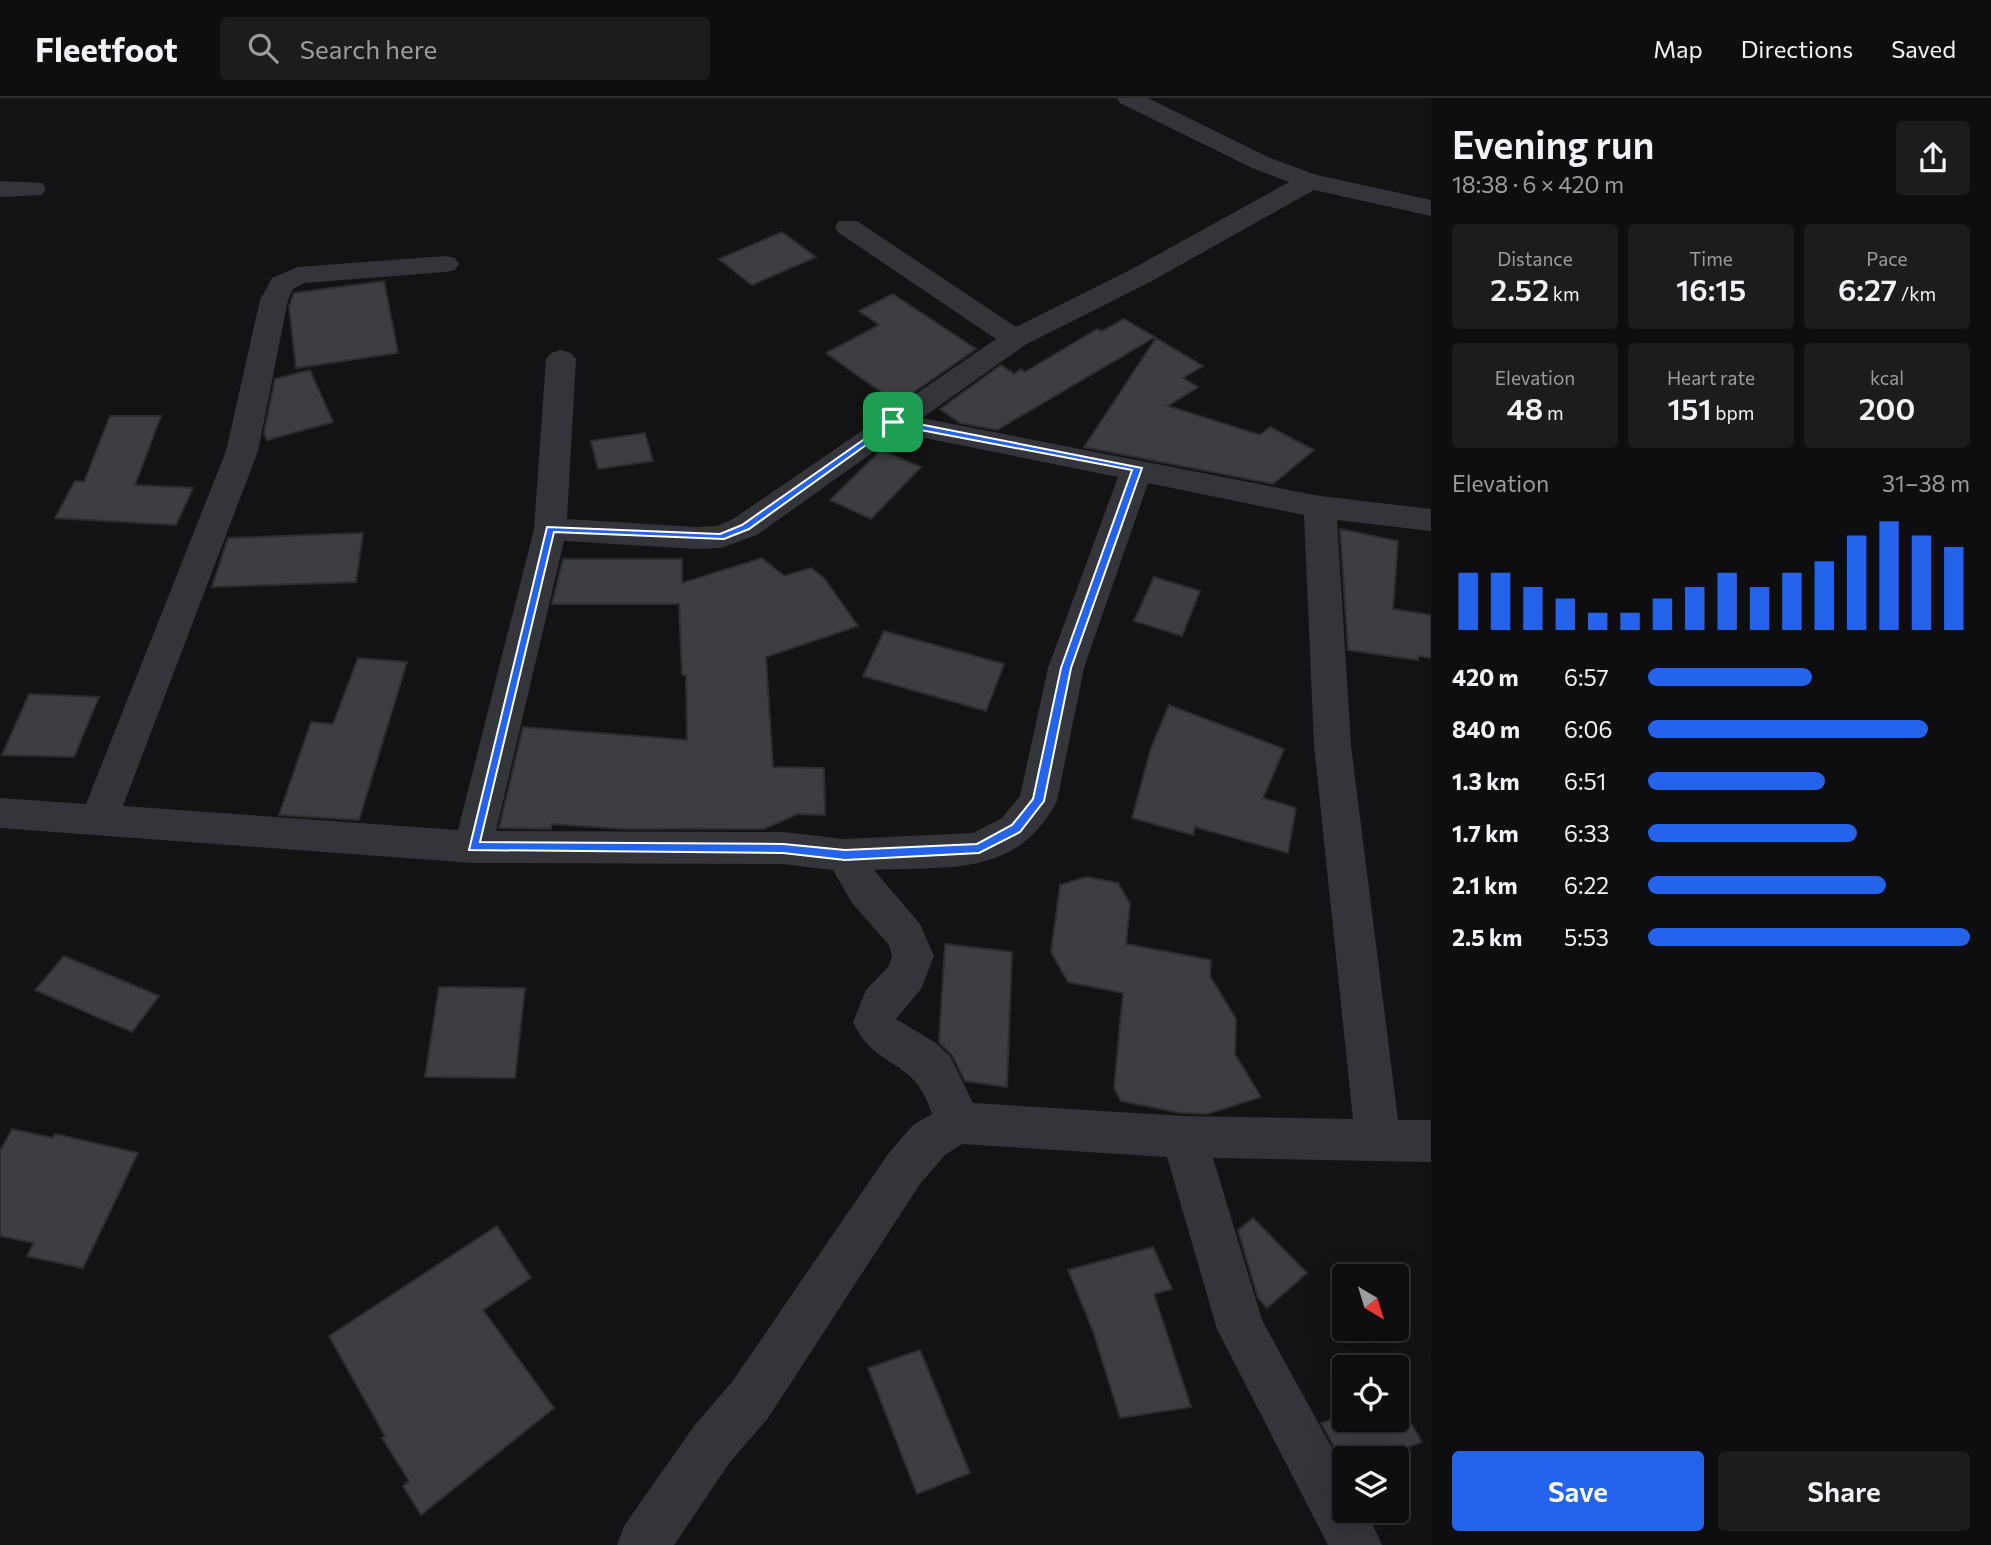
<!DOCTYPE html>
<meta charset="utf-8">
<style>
body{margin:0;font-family:Commissioner,sans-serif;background:#1c1c1e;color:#f1f3f6;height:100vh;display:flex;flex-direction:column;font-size:26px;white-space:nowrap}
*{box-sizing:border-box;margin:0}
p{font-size:23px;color:#9b9c9f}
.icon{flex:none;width:38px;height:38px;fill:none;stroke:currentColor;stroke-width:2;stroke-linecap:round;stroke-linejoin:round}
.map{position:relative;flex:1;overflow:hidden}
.panel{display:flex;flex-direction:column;background:#0e0e10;width:560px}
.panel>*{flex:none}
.needle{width:46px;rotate:142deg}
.tools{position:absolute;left:1332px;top:1166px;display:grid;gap:14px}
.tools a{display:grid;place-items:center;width:77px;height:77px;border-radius:7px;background:#0e0e10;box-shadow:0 7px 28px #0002,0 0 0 2px #2e2e30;font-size:35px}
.pin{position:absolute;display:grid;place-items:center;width:60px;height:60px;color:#fff;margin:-30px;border-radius:14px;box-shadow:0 4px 10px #0006}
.round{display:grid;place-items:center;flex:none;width:74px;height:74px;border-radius:7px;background:#1c1c1e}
.headline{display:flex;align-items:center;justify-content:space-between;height:119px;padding:0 21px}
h1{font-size:38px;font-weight:600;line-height:52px}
.stats{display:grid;grid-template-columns:repeat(3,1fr);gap:10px;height:119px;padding:7px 21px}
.stats div{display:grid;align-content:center;border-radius:7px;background:#1c1c1e;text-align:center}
.stats b{font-size:30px;font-weight:600}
.stats small{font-size:19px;font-weight:400}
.stats p{font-size:19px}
.chart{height:196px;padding:14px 21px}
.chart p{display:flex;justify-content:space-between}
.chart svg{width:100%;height:126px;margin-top:7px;stroke:#2563eb;stroke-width:6}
.cta{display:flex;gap:14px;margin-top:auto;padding:14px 21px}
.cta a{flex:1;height:80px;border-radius:7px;background:#2563eb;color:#fff;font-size:28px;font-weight:600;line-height:80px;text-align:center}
.cta a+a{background:#1c1c1e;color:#f1f3f6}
ul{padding:0 21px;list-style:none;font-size:23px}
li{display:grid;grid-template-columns:112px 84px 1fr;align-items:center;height:52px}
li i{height:18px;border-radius:9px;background:#2563eb}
header{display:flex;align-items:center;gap:42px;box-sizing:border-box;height:98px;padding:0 35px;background:#0e0e10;border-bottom:2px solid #2e2e30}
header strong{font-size:33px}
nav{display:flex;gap:38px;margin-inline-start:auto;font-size:24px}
.search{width:490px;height:63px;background:#1c1c1e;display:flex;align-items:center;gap:18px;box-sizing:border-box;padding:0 24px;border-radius:7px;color:#9b9c9f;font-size:26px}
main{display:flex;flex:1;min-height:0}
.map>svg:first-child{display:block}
.building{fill:#3d3e42;stroke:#2d2d31;stroke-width:2}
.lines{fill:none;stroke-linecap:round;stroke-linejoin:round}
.minor{fill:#34353b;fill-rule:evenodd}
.route{fill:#2563eb;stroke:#fff;stroke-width:2;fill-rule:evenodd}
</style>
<header>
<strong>Fleetfoot</strong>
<div class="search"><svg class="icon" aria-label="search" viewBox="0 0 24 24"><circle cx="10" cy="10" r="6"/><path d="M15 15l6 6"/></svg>Search here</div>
<nav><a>Map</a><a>Directions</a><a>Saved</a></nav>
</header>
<main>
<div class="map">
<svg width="1431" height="1447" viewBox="0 0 1431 1447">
<rect width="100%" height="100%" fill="#131315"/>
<path class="building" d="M782 134 816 159 752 187 719 161Z
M384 183 398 255 296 270 289 208 294 195Z
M893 196 976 251 914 294 894 303 826 255 879 227 859 213Z
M1124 221 1155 239 997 332 960 325 940 311 1001 267 1014 276 1021 271 1025 274 1097 231 1102 233Z
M1156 240 1203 268 1183 280 1198 289 1168 308 1260 337 1270 329 1314 352 1273 386 1084 349Z
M310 272 333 324 267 342 264 335 275 281Z
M110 318H161L135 387 193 390 176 427 55 420 75 383 84 384Z
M645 335 653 363 598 371 591 343Z
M881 352 921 369 871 421 830 402Z
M1340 431 1398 443 1393 511 1431 517V560L1418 558V562L1348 552Z
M363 435 356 484 212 489 228 440Z
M762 460 784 478 811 470 824 480 858 528 766 559 773 669 824 670 825 717 797 716 764 731H623L552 726 551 731 499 730 523 629 687 642 686 577H682L679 506H552L563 461H682V485Z
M1154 479 1200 493 1182 538 1134 523Z
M884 533 1004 566 986 613 863 578Z
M358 560 407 564 359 722 279 717 311 624 333 626Z
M29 596 99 599 74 659 2 657Z
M1169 607 1284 651 1263 700 1296 710 1288 755 1195 729 1193 737 1132 720 1151 650Z
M1086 779 1118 785 1130 806 1126 846 1211 862 1210 878 1236 921 1235 956 1261 999 1207 1016 1181 1015 1121 1003 1114 990 1123 895 1068 884 1051 854 1060 787Z
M945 846 1012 854 1007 989 965 983 952 957 939 944Z
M64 858 159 898 132 934 35 892Z
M439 889 525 890 515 980 425 979Z
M12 1031 53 1040 55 1036 138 1055 83 1170 27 1158 34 1145 0 1138V1053Z
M1253 1120 1307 1175 1267 1210 1258 1200 1238 1132Z
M497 1128 531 1180 483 1212 554 1310 421 1417 403 1388 409 1383 382 1340 385 1338 329 1238Z
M1153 1149 1172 1191 1154 1196 1191 1309 1120 1320 1093 1233 1068 1172Z
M920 1252 970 1375 917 1396 868 1270Z
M1396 1300 1422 1344 1379 1360H1344V1367L1321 1325 1344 1317V1321H1396Z"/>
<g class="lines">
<path class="minor" d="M1117 0H1148L1270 60 1317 77 1431 102V118L1314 92 1150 184 1025 247 922 320 1320 398 1431 411V433L1337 422 1351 647 1398 1022H1431V1064L1213 1060 1262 1222 1344 1372V1412H1366L1382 1447H1328L1217 1231 1167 1059 962 1046 945 1057 920 1086 768 1320 730 1364 674 1447H617L624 1428 694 1328 732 1284 888 1056 913 1027 932 1016C914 957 876 974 853 924L866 892 889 868 892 858 889 847 852 805 833 772 783 766 473 765 0 730V700L86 706 226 353 260 202 272 180 298 169 445 158 455 160 459 166 455 172 445 174 304 185 293 191 288 202 258 353 123 708 458 732 534 431 546 261 551 255 561 252 571 255 576 261 567 421 696 429 717 428 733 421 996 241 839 135 835 129 839 123H857L1016 229 1130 172 1289 84 1252 70 1120 5ZM900 335 1118 379 1048 570 1020 698 1002 720 973 735 845 741 783 734 496 733 564 443 696 451 721 450 757 437ZM1148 385 1304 417 1314 647 1353 1021 1184 1018 973 1005 950 958 936 945 896 921 921 891 934 858 920 826 874 772C949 768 1017 780 1057 703L1084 570Z
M0 83 42 85 46 91 42 97 0 99Z"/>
</g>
<path class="route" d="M893 321 1142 370 1071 570 1044 703 1020 734 979 755 845 762 783 755 469 752 547 429 720 436 742 427ZM894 327 1132 372 1061 570 1033 701 1012 727 977 746 845 752 783 746 480 744 554 434 724 441 749 431Z"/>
</svg>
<div class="tools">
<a><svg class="needle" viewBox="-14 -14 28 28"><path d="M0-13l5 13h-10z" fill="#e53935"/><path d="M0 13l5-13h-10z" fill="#9b9c9f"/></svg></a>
<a><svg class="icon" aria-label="locate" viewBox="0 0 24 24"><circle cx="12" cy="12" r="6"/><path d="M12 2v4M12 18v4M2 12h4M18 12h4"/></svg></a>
<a><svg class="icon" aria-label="layers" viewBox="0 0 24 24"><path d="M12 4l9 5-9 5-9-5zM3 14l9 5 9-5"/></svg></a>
</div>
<div class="pin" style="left:893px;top:324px;background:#1e9e55"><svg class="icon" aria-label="arrive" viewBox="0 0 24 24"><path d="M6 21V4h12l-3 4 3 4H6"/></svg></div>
</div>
<section class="panel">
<div class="headline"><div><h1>Evening run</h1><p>18:38 · 6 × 420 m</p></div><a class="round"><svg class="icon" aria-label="share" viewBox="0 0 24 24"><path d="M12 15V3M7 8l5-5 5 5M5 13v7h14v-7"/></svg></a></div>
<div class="stats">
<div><p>Distance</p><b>2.52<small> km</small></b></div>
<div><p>Time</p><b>16:15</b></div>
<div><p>Pace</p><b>6:27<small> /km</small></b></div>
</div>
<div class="stats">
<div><p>Elevation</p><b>48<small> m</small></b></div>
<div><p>Heart rate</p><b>151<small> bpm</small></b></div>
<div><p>kcal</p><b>200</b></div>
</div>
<div class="chart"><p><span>Elevation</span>31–38 m</p>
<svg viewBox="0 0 160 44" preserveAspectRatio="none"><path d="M5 44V24M15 44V24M25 44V29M35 44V33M45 44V38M55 44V38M65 44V33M75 44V29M85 44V24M95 44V29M105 44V24M115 44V20M125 44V11M135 44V6M145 44V11M155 44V15"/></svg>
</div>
<ul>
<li><b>420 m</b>6:57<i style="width:51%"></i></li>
<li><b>840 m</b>6:06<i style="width:87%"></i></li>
<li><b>1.3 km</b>6:51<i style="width:55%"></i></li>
<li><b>1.7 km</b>6:33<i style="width:65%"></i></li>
<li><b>2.1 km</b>6:22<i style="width:74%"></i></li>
<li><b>2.5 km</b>5:53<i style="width:100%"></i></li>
</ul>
<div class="cta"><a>Save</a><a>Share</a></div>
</section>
</main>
